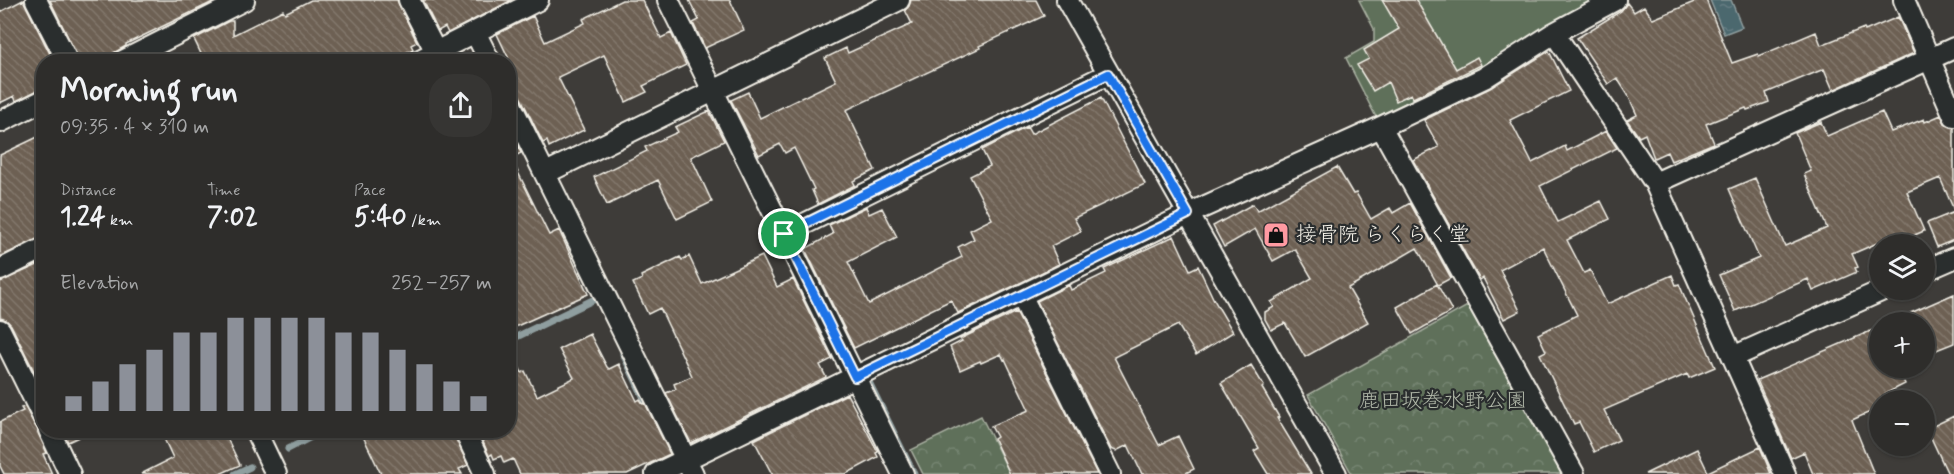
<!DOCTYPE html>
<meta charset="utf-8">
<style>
body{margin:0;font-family:Mynerve,"Klee One",sans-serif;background:#363533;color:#f1f3f6;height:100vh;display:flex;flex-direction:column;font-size:22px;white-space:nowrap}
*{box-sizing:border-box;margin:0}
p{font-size:20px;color:#a7a8a9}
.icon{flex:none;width:33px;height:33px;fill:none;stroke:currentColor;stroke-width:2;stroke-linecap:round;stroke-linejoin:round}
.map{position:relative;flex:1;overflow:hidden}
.sheet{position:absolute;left:36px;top:54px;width:480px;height:384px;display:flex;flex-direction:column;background:#2e2d2b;border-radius:24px;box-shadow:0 2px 4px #0004,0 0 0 2px #494947}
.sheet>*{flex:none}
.buttons{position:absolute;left:1869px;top:234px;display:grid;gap:12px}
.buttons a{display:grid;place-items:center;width:66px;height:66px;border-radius:50%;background:#2e2d2b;box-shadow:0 2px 4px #0004,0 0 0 2px #494947;font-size:30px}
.pin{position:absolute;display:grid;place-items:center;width:51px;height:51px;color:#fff;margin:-26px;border:3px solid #fff;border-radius:50%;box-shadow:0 2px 6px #0007}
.round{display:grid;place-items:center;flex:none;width:63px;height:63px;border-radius:24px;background:#363533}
.overview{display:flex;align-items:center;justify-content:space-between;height:102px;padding:0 24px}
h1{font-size:33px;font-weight:800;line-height:45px}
.metrics{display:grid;grid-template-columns:repeat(3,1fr);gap:9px;height:102px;padding:6px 24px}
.metrics div{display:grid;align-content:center}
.metrics b{font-size:26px;font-weight:800}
.metrics small{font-size:16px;font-weight:400}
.metrics p{font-size:16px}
.chart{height:168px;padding:12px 24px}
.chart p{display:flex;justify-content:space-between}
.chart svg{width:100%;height:108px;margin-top:6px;stroke:#8c9099;stroke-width:6}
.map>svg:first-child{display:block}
.green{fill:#5e705a;stroke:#a9b0a1;stroke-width:1.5}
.park{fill:url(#park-crowns);stroke:#a9b0a1;stroke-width:1.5}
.water{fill:url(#water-ripples);stroke:#8f9e9f;stroke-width:1.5}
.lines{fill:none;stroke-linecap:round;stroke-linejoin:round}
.stream{stroke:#8f9e9f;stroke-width:7}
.building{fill:url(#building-back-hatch);stroke:#f4f1e8;stroke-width:1.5}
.street-casing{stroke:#f4f1e8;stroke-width:24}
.street{stroke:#2a2d2e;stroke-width:20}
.route-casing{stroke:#fff;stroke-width:12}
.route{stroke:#1a73e8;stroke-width:8}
.labels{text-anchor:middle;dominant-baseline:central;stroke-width:4.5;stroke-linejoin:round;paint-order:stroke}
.poi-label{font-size:21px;fill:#f4f1e8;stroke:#2a2d2e;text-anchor:start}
.park-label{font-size:21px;fill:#b0b7a8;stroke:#2a2d2e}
</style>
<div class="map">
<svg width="1954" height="474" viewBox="0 0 1954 474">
<defs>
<pattern id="park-crowns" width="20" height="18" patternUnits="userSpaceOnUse" patternTransform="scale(1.5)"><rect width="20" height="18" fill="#5e705a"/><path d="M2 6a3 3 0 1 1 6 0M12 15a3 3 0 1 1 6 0" fill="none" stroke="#768572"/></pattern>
<pattern id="water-ripples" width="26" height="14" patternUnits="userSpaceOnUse" patternTransform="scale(1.5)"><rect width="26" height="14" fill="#4b676e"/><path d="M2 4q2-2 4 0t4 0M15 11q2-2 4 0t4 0" fill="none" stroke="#667d83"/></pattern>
<pattern id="building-back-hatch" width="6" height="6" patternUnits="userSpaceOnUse" patternTransform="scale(1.5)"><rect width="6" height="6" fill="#6d6053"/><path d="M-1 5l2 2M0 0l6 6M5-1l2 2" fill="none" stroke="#82776c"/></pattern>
</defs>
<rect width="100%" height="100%" fill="#3e3c39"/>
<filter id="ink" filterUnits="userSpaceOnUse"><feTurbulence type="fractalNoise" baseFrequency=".0167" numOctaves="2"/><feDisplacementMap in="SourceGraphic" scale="12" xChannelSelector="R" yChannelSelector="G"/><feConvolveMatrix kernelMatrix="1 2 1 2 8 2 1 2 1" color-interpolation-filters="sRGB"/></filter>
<g filter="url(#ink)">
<path class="green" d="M1359 0H1599L1481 67 1376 117 1346 58 1374 42V29Z"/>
<path class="park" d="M1471 304 1566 474H1352L1308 395Z
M981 416 1010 474H923L911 450Z"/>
<path class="water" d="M1710 0H1731L1742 27 1724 34Z"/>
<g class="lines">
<path class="stream" d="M508 341 597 298
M623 354 667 446
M868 380 914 474
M288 449 325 430
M235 474 250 467"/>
</g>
<path class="building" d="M23 0 54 62H44V84L37 87 38 90 16 101 14 96 0 103V12Z
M50 0H217L126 44V46L98 62H80Z
M311 0H397L417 42 411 45 413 49 388 62H205L194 39 229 21H233V35L283 10 285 13Z
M423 0H512L448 33 445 27 438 31Z
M622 0H642L661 38 671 33 686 65 643 86 647 92 626 102 604 55 558 77 584 130 549 147 547 141 543 143 519 94 514 89 508 87V57L497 34 533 16 545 42 585 23 583 19Z
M689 0H730L744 30 705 48 693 23 699 20Z
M911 0H1036L1044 16 979 46 980 48 846 110 875 170 853 181 855 185 818 204 812 190 814 189 794 148 785 153 780 144 759 155 731 100 748 92 760 118 836 81 825 58 846 48 848 53 912 24 905 10 909 6Z
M1382 0H1416L1456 69 1477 57 1481 65 1413 98 1411 94 1396 101 1388 82 1373 91 1357 65 1369 59 1364 50 1399 29Z
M1699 0H1706L1732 63 1758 54 1759 56 1816 32 1821 45 1864 28 1865 31 1898 17 1914 53 1833 90 1824 69 1766 93 1769 102 1747 110 1746 108 1706 124 1714 143 1671 161 1667 152 1654 158 1645 134 1639 137 1627 120 1637 115 1628 95 1617 78 1608 84 1577 38 1621 11 1627 3 1634 12 1644 6 1653 19Z
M1549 51 1569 91 1510 120 1532 163 1565 146 1567 151 1606 131 1617 148 1540 186 1558 222 1601 201 1610 219 1567 240 1584 273 1590 270 1607 304 1672 275 1676 285 1679 284 1715 367 1689 378 1687 374 1604 410 1619 440 1594 452 1579 422 1574 424 1540 354 1546 351 1538 334 1577 315 1543 247 1500 270 1520 311 1504 319 1483 278 1480 280 1413 160 1439 147 1424 120 1490 88Z
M1101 98 1145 184 1074 218 1081 231 1051 246 1059 264 958 313 951 300 854 348 805 249 833 234 829 225 866 207 869 214 882 208 897 237 848 262 869 304 962 257 958 247 974 239 970 230 992 219 970 176 990 166 982 150 1027 127 1031 134Z
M709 111 724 141 691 157 712 202 677 219 658 180 607 205 594 177 647 151 645 147 678 132 675 127Z
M1882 112 1891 132 1924 119 1925 122 1941 115 1946 125 1954 128V210L1940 178 1907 192 1924 231 1893 244 1889 238 1852 254 1858 267 1855 268 1857 272 1813 291 1808 279 1735 311 1719 275 1759 258 1729 189 1755 178 1785 246 1827 228 1804 174 1811 171 1795 133 1821 122 1827 136Z
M508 127 521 153 511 158 549 235 559 230 588 294 508 330Z
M44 134V236L0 257V155Z
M1337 167 1353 194 1356 193 1371 219 1390 208 1393 213 1410 203 1451 278 1438 285 1417 248 1348 288 1368 322 1305 357 1285 323 1271 330 1265 319V312L1274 307 1271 302 1312 278 1295 249 1273 261 1255 229 1224 247 1213 226 1253 204 1257 211Z
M1954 212V240L1937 247 1927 223Z
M1174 236 1190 270 1198 266 1214 300 1233 332 1196 355 1178 325 1114 357 1159 445 1178 436 1194 469 1184 474H1142L1128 445 1116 451 1111 449 1037 301 1069 285 1071 290 1106 273 1104 269Z
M689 256 702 284 762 256 777 287 793 279 832 359 820 365 826 377 691 443 666 393 676 389 674 384 692 376 660 308 648 314 633 283 642 279 641 276 680 257 682 260Z
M44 262V391L11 325 6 320 0 318V282Z
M1437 284 1452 311 1412 334 1397 307Z
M1954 294V343L1924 355V322H1890Z
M1016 312 1097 474H1010L994 439 997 437 991 426 1029 410 1005 359 1004 360 1001 354 981 363 980 361 960 370 950 347 962 341 960 339Z
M1880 327V368H1898L1905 384 1885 394 1887 400H1880V403L1873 406 1875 410 1852 420 1874 474H1813L1804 452 1791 458 1757 380Z
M590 334 607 367 609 369 619 364 637 401 640 399 643 404 645 403 670 454 627 474H520L513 459 504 463 501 456 494 459 492 454 489 456 478 430H508V344L522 373 525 371 537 396 574 378 559 349Z
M1251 365 1264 386 1262 388 1279 417 1277 418 1311 474H1268L1254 451 1259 448 1221 383Z
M847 394 878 452 876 453 878 457 846 474H772L754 440Z
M25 407 37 429 47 453 43 454 52 474H4L0 466V422L23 411 21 408Z
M1954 416V474H1948L1927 429Z
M63 430H94L68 442Z
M160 430H223L240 465 220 474H141L173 458Z
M360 430H452L468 465 459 469 462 474H381Z
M1760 447 1771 474H1645L1697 449 1708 472Z"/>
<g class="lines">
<g class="street-casing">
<path id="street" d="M36 0 68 62
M409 0 436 52
M668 0 903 474
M1067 0 1336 474
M1904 0 1954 116
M475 32 490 62
M1554 33 1655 183 1785 474
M121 62 244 0
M416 62 538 0
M508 99 693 474
M0 122 44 100
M1381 127 1574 474
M546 173 899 0
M1655 183 1954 48
M784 234 1108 74
M0 270 44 248
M1924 271 1954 258
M1021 295 1110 474
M0 330 44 419
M1733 357 1883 290
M49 430 70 474
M255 430 276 474
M464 430 485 474
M656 474 1188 214 1381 127 1484 78 1554 33 1615 0"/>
</g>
<use href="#street" class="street"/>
</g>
</g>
<g class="lines" filter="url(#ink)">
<g class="route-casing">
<path id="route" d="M1108 74 1188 214 855 377 784 234Z"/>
</g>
<use href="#route" class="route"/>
</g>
<defs>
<g id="shop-square" transform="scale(1.35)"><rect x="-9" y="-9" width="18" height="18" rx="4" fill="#ff9aa2" stroke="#2a2d2e"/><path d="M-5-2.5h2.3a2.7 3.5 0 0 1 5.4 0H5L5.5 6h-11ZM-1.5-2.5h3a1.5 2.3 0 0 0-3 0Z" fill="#111"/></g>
</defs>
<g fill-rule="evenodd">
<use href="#shop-square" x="1276" y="235"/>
</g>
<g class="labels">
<g class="poi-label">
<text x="1296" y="235">接骨院 らくらく堂</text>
</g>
<g class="park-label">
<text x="1443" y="401">鹿田坂巻水野公園</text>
</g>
</g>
</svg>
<div class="buttons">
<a><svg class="icon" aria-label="layers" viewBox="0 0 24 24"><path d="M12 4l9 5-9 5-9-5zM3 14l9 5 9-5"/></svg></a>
<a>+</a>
<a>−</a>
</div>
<div class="pin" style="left:784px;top:234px;background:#1e9e55"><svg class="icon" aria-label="arrive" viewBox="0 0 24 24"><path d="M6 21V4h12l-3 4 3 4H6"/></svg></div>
<section class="sheet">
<div class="overview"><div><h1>Morning run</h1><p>09:35 · 4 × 310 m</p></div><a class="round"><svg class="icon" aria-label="share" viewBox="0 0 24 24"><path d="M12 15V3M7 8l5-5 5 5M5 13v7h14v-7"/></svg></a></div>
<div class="metrics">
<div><p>Distance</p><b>1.24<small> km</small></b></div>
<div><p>Time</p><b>7:02</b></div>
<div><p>Pace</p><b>5:40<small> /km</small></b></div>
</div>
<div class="chart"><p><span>Elevation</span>252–257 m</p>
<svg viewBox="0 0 160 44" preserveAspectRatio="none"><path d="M5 44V38M15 44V32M25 44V25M35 44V19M45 44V12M55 44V12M65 44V6M75 44V6M85 44V6M95 44V6M105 44V12M115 44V12M125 44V19M135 44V25M145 44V32M155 44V38"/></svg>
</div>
</section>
</div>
